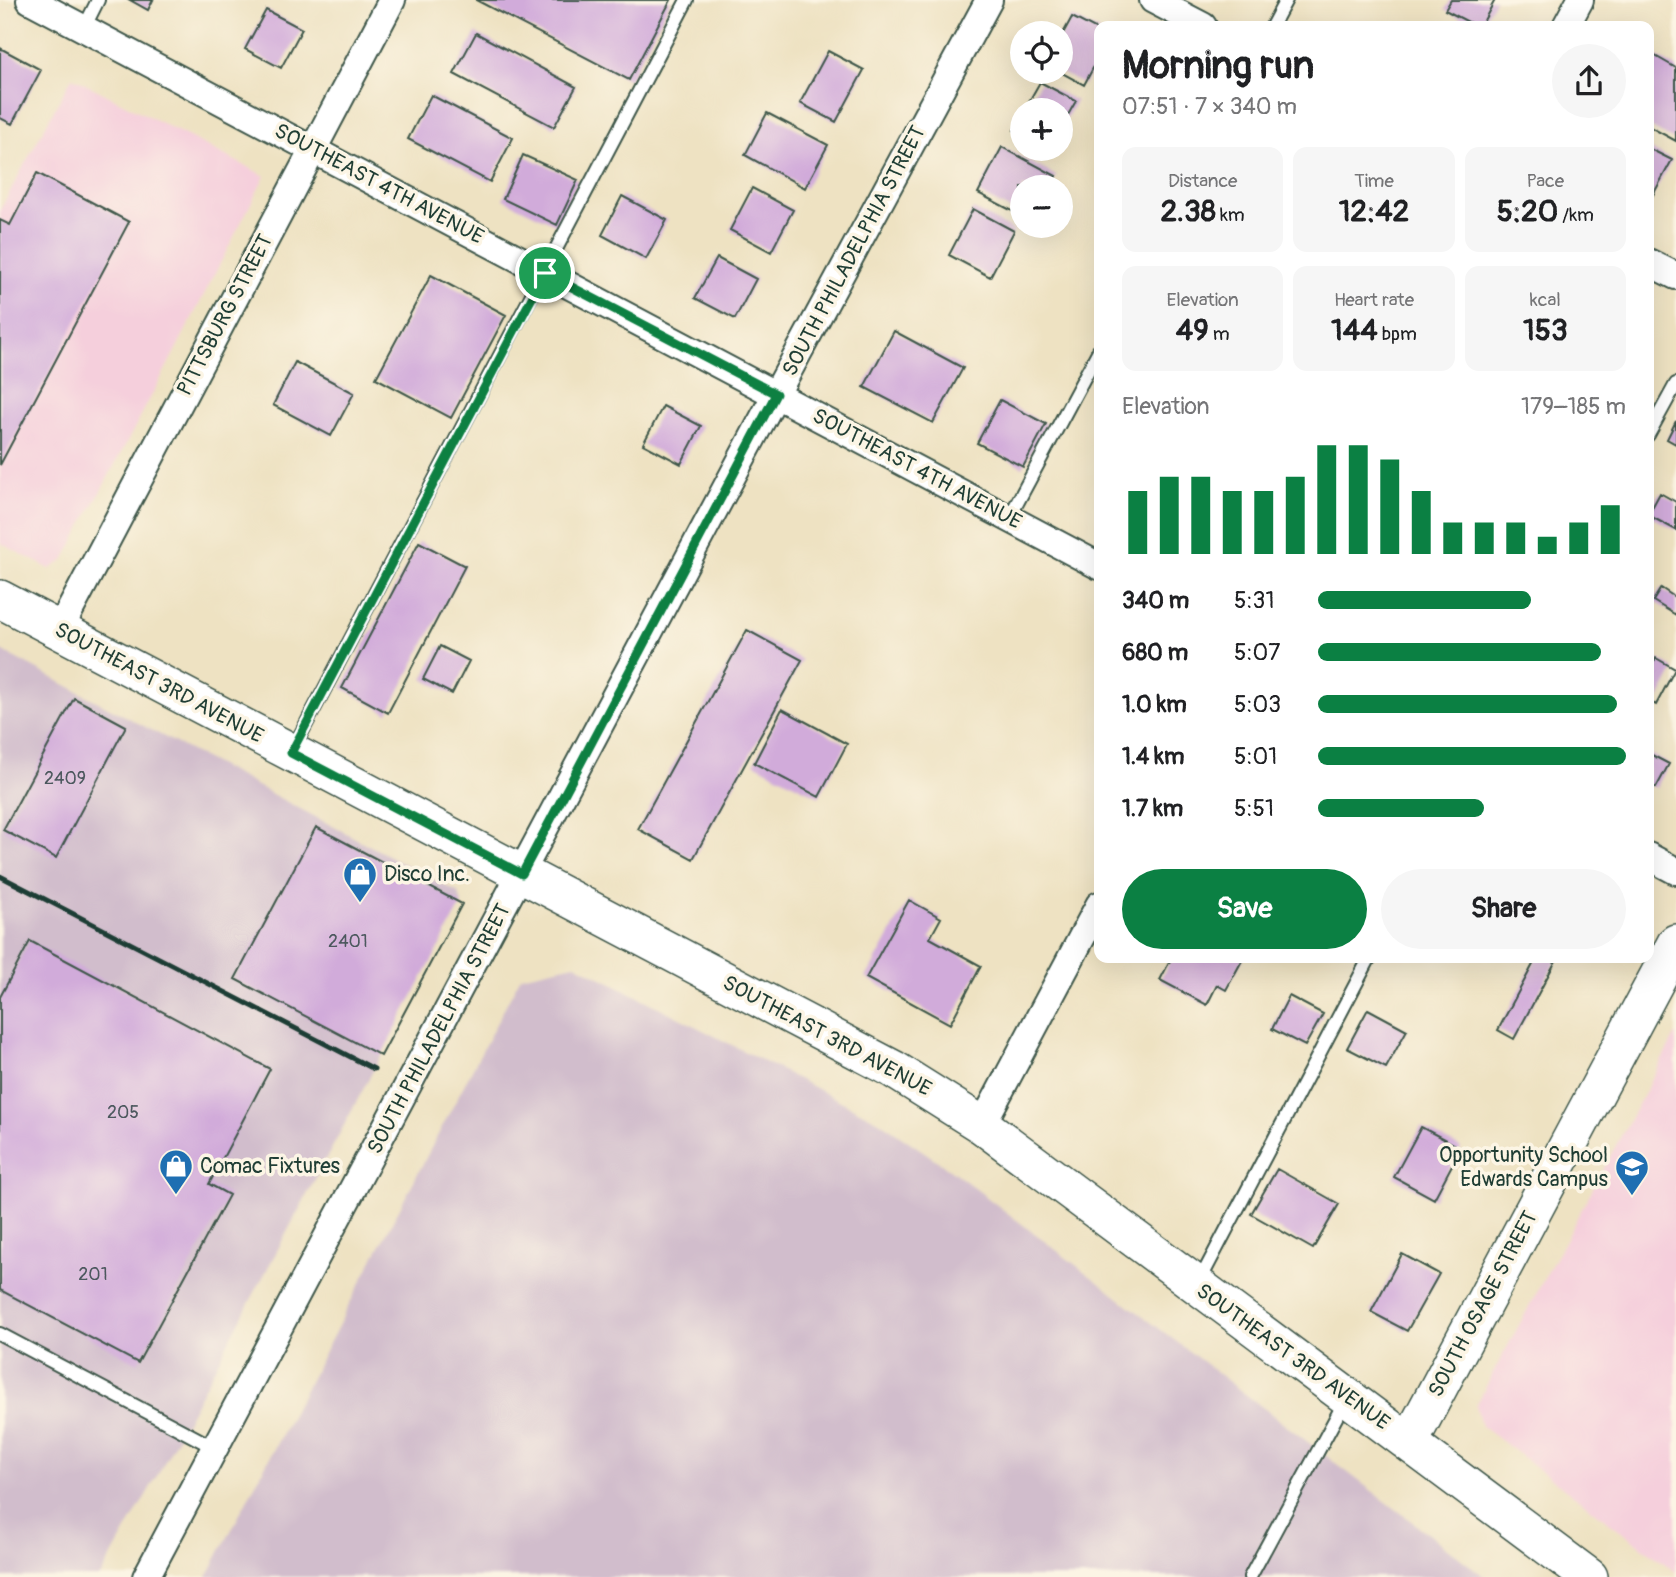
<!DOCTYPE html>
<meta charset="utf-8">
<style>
body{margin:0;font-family:Pangolin,sans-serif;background:#f6f6f6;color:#202124;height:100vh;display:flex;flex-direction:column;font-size:26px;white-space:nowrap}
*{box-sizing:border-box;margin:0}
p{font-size:23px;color:#757577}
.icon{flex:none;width:38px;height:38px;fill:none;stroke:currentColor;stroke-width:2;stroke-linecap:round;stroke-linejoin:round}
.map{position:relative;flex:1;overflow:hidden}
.sheet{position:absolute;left:1094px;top:21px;width:560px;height:942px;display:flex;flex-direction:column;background:#fff;border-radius:14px;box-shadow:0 7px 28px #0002}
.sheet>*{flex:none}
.controls{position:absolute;left:1010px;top:21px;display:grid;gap:14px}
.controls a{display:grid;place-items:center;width:63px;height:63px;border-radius:50%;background:#fff;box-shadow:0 7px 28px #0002;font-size:35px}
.pin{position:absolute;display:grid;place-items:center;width:60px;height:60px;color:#fff;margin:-30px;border:4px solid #fff;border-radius:50%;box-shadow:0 2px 7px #0007}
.round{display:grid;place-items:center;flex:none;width:74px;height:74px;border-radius:37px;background:#f6f6f6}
.head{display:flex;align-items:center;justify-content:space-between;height:119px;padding:0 28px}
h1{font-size:38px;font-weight:700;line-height:52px}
.figures{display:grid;grid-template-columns:repeat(3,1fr);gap:10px;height:119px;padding:7px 28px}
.figures div{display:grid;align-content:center;border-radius:14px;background:#f6f6f6;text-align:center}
.figures b{font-size:30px;font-weight:700}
.figures small{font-size:19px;font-weight:400}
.figures p{font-size:19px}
.chart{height:196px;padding:14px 28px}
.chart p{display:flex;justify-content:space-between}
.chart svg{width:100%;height:126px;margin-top:7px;stroke:#0b8043;stroke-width:6}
.button{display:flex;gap:14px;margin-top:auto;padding:14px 28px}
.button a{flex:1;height:80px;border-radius:42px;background:#0b8043;color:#fff;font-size:28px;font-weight:700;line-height:80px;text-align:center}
.button a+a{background:#f6f6f6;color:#202124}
ul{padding:0 28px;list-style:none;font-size:23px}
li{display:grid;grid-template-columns:112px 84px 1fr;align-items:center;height:52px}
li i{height:18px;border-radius:9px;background:#0b8043}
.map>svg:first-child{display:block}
.built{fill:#f5cfdc}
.industrial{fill:#d1bdcc}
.building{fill:#d1abda}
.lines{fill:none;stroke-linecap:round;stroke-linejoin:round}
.lane-casing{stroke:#3e5649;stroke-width:16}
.street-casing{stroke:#3e5649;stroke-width:30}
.secondary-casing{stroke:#3e5649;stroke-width:40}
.lane{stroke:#fff;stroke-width:12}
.street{stroke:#fff;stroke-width:26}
.secondary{stroke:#fff;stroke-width:37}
.rail{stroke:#1f3d34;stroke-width:5}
.route-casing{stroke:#fff;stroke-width:14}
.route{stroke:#0b8043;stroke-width:9}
.labels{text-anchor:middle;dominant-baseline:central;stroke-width:7;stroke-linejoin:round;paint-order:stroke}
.number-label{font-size:18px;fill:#4c585e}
.street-label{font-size:21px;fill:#1f3d34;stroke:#fcf5e5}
.poi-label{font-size:21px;fill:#1f3d34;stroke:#fcf5e5;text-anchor:start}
</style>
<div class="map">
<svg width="1676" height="1577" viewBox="0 0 1676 1577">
<rect width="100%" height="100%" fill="#fcf5e5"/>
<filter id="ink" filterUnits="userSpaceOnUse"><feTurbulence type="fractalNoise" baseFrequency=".0143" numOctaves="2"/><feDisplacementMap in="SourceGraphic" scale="14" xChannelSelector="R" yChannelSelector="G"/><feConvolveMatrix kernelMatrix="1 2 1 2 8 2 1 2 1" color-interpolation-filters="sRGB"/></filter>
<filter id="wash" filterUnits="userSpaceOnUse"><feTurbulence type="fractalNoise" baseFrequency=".00686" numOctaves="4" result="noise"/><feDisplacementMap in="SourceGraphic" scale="28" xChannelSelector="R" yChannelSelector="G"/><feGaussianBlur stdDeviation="1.57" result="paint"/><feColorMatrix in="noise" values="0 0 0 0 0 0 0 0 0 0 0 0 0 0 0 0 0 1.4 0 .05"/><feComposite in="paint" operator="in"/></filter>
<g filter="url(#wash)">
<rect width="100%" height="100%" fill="#eee2c2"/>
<path class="built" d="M72 77 265 176 169 363 64 560 50 569 0 543V210Z
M1676 1034V1572L1481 1426 1476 1405Z"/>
<path class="industrial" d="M0 650 459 893 462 904 158 1474 100 1577H0Z
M575 964 879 1121 955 1173 1485 1577H207L521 976Z"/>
<g id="blocks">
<path class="building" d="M130 0H153L148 10Z
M476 0H671L629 80Z
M1451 0H1495L1481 26H1476L1445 10Z
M266 10 302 29 281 68 245 49Z
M1072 17 1099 31V57L1084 85 1060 72V39Z
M476 33 576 87 554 127 454 74Z
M0 48 41 70 12 124 0 118Z
M828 51 864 70 836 122 800 103Z
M1650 53 1676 68V141L1648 126Z
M1040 82 1076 101 1060 129V110H1024Z
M431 95 513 138 490 182 408 139Z
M767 113 828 145 805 188 745 155Z
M1022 115V134L1014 130Z
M1002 147 1056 176 1051 187H1022V216L978 193Z
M1648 148 1672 160 1648 204Z
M523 155 578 180 557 225 503 199Z
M37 173 129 222 0 465V220L10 225Z
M752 188 793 210 771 252 730 230Z
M622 196 667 220 646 259 602 235Z
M973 209 1014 231 990 277 949 255Z
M717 258 756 279 735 319 695 298Z
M431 275 506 315 451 418 376 378Z
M894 331 963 368 933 423 864 387Z
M295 362 354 393 331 436 273 405Z
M1000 400 1046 424 1023 467 977 443Z
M663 406 701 426 681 464 643 444Z
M1676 421V444L1667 439Z
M1660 493 1676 502V530L1648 515Z
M419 542 465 566 388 713 342 688Z
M1661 588 1676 598V615L1653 601Z
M747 630 802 660 693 859 638 829Z
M440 646 469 661 452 694 423 679Z
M1656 658 1675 669 1656 705 1648 701V672Z
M74 698 126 726 56 858 3 830Z
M782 709 847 744 819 797 754 763Z
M1648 753 1669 764 1656 788 1648 784Z
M316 827 462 904 381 1056 235 979Z
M909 900 941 918 930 938 981 966 950 1024 866 978Z
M30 941 270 1069 209 1184 229 1195 138 1363 0 1290V997Z
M1172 957H1244L1226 990 1217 985 1207 1005 1160 980Z
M1537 957H1558L1514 1039 1498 1030Z
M1289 996 1323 1014 1305 1046 1272 1029Z
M1368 1009 1407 1030 1386 1068 1347 1048Z
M1421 1127 1461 1148 1434 1199 1394 1177Z
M1277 1169 1339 1204 1313 1249 1251 1214Z
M1402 1254 1439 1274 1407 1331 1371 1312Z"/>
</g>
</g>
<g filter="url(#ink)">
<use href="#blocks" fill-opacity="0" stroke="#3e5649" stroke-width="2"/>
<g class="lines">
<g class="lane-casing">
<path id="lane" d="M1272 26 1286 0
M84 28 98 0
M1648 435 1676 384
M1009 518 1099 350
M293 749 687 0
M1199 1282 1370 957
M0 1334 215 1448
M1250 1577 1345 1401"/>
</g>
<g class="street-casing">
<path id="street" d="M30 0 1099 566
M1153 0 1203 26
M1566 26 1580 0
M1648 262 1676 276
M59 631 392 0
M1648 856 1676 871
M982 1125 1099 905
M146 1577 776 394 989 0"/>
</g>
<g class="secondary-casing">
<path id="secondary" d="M0 599 893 1069 982 1125 1589 1577
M1409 1443 1676 943"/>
</g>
<use href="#lane" class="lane"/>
<use href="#street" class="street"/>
<use href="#secondary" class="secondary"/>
<path class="rail" d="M0 876 374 1069"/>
</g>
</g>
<g class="lines" filter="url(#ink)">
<g class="route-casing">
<path id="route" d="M545 273 776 394 522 874 291 753Z"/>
</g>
<use href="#route" class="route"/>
</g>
<defs>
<g id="shop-pin" transform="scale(1.75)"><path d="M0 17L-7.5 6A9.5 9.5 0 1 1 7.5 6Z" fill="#1f6fb2" stroke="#fcf5e5"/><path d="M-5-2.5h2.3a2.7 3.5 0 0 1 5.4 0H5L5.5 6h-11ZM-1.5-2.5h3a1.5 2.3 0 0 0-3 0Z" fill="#fff"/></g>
<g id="school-pin" transform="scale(1.75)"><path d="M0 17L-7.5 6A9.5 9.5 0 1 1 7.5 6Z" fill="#1f6fb2" stroke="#fcf5e5"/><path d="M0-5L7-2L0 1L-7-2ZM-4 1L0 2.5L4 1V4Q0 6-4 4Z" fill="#fff"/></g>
</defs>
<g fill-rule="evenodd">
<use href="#shop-pin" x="360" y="874"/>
<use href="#shop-pin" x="176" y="1166"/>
<use href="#school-pin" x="1632" y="1167"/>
</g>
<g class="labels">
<g class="number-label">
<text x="65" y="778">2409</text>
<text x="348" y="941">2401</text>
<text x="123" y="1112">205</text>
<text x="93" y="1274">201</text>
</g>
<g class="street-label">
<text transform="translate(379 184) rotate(28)">SOUTHEAST 4TH AVENUE</text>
<text transform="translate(854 251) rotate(-62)">SOUTH PHILADELPHIA STREET</text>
<text transform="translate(225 315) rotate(-62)">PITTSBURG STREET</text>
<text transform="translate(917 469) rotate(28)">SOUTHEAST 4TH AVENUE</text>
<text transform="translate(159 683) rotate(28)">SOUTHEAST 3RD AVENUE</text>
<text transform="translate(439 1029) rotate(-62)">SOUTH PHILADELPHIA STREET</text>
<text transform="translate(827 1036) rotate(28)">SOUTHEAST 3RD AVENUE</text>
<text transform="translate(1483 1304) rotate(-62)">SOUTH OSAGE STREET</text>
<text transform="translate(1293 1357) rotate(36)">SOUTHEAST 3RD AVENUE</text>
</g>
<g class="poi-label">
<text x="384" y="874">Disco Inc.</text>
<text x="1608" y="1155" text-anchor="end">Opportunity School<tspan x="1608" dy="24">Edwards Campus</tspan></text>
<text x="200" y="1166">Comac Fixtures</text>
</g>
</g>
</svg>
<div class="controls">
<a><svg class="icon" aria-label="locate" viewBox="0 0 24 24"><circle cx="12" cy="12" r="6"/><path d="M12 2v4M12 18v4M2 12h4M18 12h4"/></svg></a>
<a>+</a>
<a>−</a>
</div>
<div class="pin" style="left:545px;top:273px;background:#1e9e55"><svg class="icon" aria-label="arrive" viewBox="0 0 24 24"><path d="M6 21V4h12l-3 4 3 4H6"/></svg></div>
<section class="sheet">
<div class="head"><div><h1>Morning run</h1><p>07:51 · 7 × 340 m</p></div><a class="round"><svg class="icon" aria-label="share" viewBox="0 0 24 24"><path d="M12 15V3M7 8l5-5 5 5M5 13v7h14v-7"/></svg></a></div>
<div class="figures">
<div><p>Distance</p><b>2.38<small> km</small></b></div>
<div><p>Time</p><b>12:42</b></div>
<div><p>Pace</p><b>5:20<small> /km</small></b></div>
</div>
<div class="figures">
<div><p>Elevation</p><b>49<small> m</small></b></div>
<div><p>Heart rate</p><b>144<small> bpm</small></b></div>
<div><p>kcal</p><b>153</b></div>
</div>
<div class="chart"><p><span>Elevation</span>179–185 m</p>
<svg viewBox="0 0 160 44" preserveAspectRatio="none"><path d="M5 44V22M15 44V17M25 44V17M35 44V22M45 44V22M55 44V17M65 44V6M75 44V6M85 44V11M95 44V22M105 44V33M115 44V33M125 44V33M135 44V38M145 44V33M155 44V27"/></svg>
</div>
<ul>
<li><b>340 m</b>5:31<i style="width:69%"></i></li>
<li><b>680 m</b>5:07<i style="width:92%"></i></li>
<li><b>1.0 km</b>5:03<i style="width:97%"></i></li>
<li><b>1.4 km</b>5:01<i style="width:100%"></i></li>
<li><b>1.7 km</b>5:51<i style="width:54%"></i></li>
</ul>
<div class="button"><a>Save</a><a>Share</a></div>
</section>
</div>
